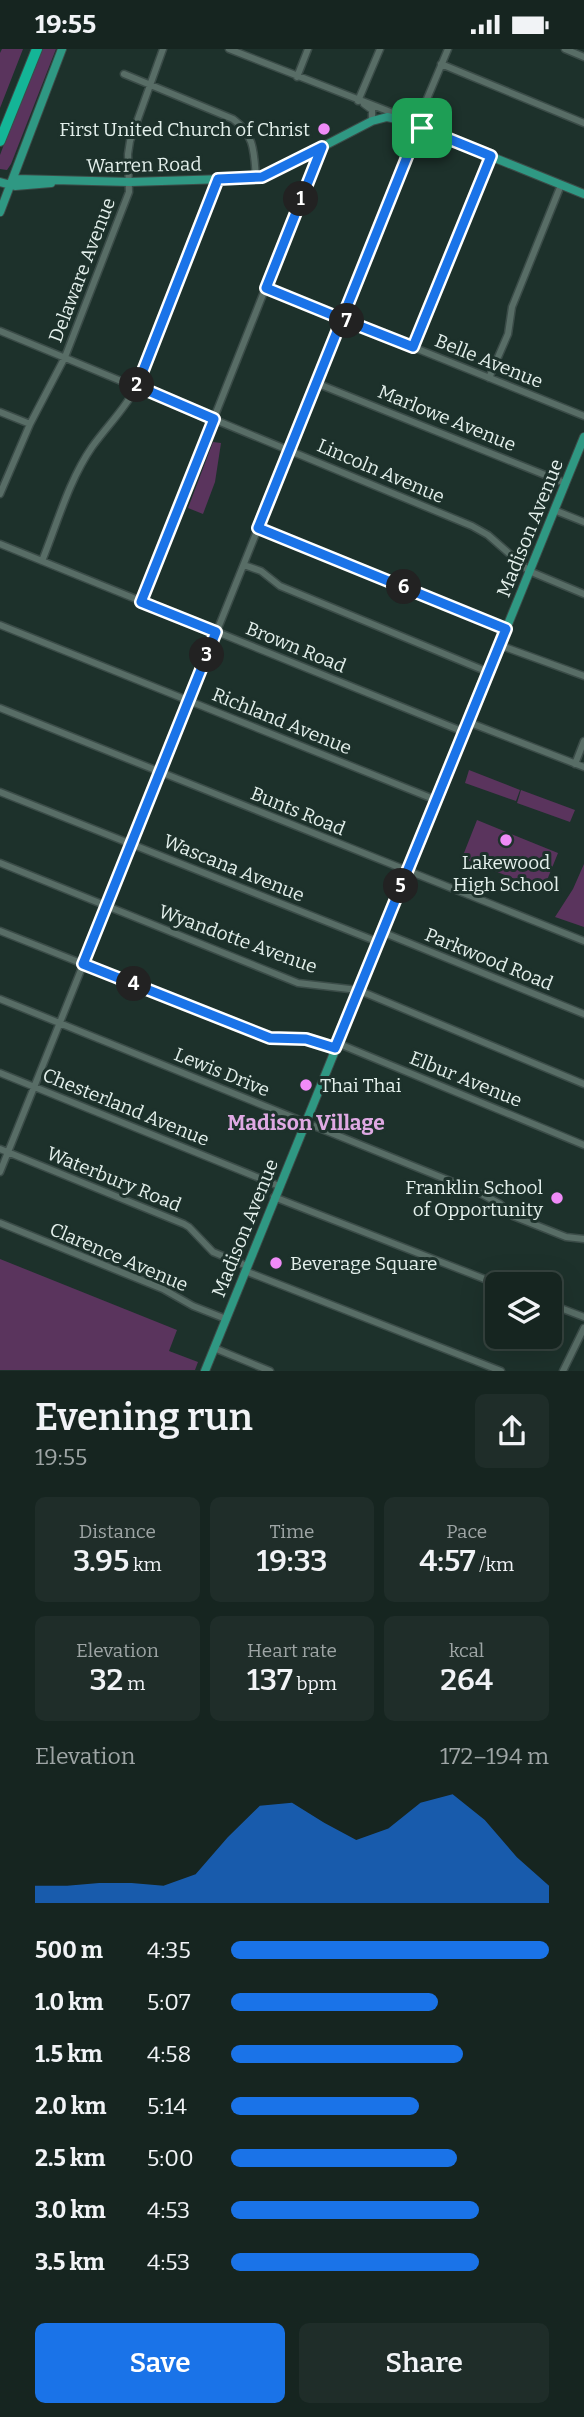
<!DOCTYPE html>
<meta charset="utf-8">
<style>
body{margin:0;font-family:Bitter,serif;background:#1f2d29;color:#f1f3f6;height:100vh;display:flex;flex-direction:column;font-size:26px;white-space:nowrap}
*{box-sizing:border-box;margin:0}
p{font-size:23px;color:#9ea5a5}
.icon{flex:none;width:38px;height:38px;fill:none;stroke:currentColor;stroke-width:2;stroke-linecap:round;stroke-linejoin:round}
.map{position:relative;height:1322px;overflow:hidden}
.sheet{display:flex;flex-direction:column;background:#162520;flex:1}
.sheet>*{flex:none}
.tools{position:absolute;left:485px;top:1223px;display:grid;gap:14px}
.tools a{display:grid;place-items:center;width:77px;height:77px;border-radius:10px;background:#162520;box-shadow:0 7px 28px #0002,0 0 0 2px #35423e;font-size:35px}
.pin{position:absolute;display:grid;place-items:center;width:60px;height:60px;color:#fff;margin:-30px;border-radius:14px;box-shadow:0 4px 10px #0006}
.km{position:absolute;width:35px;height:35px;margin:-18px;border-radius:50%;background:#222;color:#fff;font-size:19px;line-height:35px;text-align:center}
.round{display:grid;place-items:center;flex:none;width:74px;height:74px;border-radius:10px;background:#1f2d29}
.headline{display:flex;align-items:center;justify-content:space-between;height:119px;padding:0 35px}
h1{font-size:38px;font-weight:600;line-height:52px}
.stats{display:grid;grid-template-columns:repeat(3,1fr);gap:10px;height:119px;padding:7px 35px}
.stats div{display:grid;align-content:center;border-radius:10px;background:#1f2d29;text-align:center}
.stats b{font-size:30px;font-weight:600}
.stats small{font-size:19px;font-weight:400}
.stats p{font-size:19px}
.chart{height:196px;padding:14px 35px}
.chart p{display:flex;justify-content:space-between}
.chart svg{width:100%;height:126px;margin-top:7px;fill:#1a73e8;opacity:.7}
.primary-button{display:flex;gap:14px;margin-top:auto;padding:14px 35px}
.primary-button a{flex:1;height:80px;border-radius:10px;background:#1a73e8;color:#fff;font-size:28px;font-weight:600;line-height:80px;text-align:center}
.primary-button a+a{background:#1f2d29;color:#f1f3f6}
ul{padding:0 35px;list-style:none;font-size:23px}
li{display:grid;grid-template-columns:112px 84px 1fr;align-items:center;height:52px}
li i{height:18px;border-radius:9px;background:#1a73e8}
.status{display:flex;justify-content:space-between;align-items:center;height:49px;padding:0 35px;background:#162520;direction:ltr}
.status svg{height:19px;fill:currentColor}
.map>svg:first-child{display:block}
.green{fill:#5a345d}
.lines{fill:none;stroke-linecap:round;stroke-linejoin:round}
.minor-casing{stroke:#3b4c48;stroke-width:9}
.major-casing{stroke:#3b4c48;stroke-width:10}
.highway-casing{stroke:#3b4c48;stroke-width:12}
.minor{stroke:#586d66;stroke-width:6}
.major{stroke:#2f9883;stroke-width:8}
.highway{stroke:#14b597;stroke-width:10}
.route-casing{stroke:#fff;stroke-width:14}
.route{stroke:#1a73e8;stroke-width:9}
.poi-dot{fill:#ef8bf7;stroke:#1d312b;stroke-width:2.5}
.labels{text-anchor:middle;dominant-baseline:central;stroke-width:6;stroke-linejoin:round;paint-order:stroke}
.poi-label{font-size:19px;fill:#e3efeb;stroke:#1d312b;text-anchor:end}
.street-label{font-size:19px;fill:#e3efeb;stroke:#1d312b}
.neighbourhood-label{font-size:21px;font-weight:bold;fill:#dfa9e3;stroke:#1d312b}
</style>
<div class="status"><b>19:55</b><svg viewBox="0 0 49 12"><path d="M0 12V9h3v3zM5 12V6h3v6zM10 12V3h3v9zM15 12V0h3v12zM26 1h20v11H26zM47 4h2v5h-2z"/></svg></div>
<div class="map">
<svg width="584" height="1322" viewBox="0 0 584 1322">
<rect width="100%" height="100%" fill="#1d312b"/>
<path class="green" d="M2 0H23L0 59V4Z
M40 0H56L11 115 7 121 0 120V106Z
M213 393 221 394 215 433 203 465 188 459Z
M469 721 520 741 516 752 465 734Z
M521 741 575 761 570 773 517 754Z
M477 771 558 804 543 841 462 809Z
M584 815V878L555 868 573 840Z
M0 1210 177 1281 169 1302 198 1313 195 1321H0Z"/>
<g class="lines">
<g class="minor-casing">
<path id="minor" d="M229 0 393 64 400 69
M565 0 584 8
M441 15 584 74
M124 25 233 70C255 86 254 104 256 129
M297 28 308 0
M358 52 380 0
M364 55 372 61V72
M416 76 448 0
M266 239 584 367
M0 282 472 477 488 486 529 522 584 545
M413 298 491 107
M489 329 508 285 512 258 561 136
M316 334 565 434
M0 363 30 375
M0 445 30 375 65 308 129 143 128 105 130 92 163 0
M554 461 584 473
M258 479 506 580
M0 495 464 683
M42 512C57 475 69 431 92 398 107 377 125 360 137 337L218 130
M244 516 261 522 280 537 488 623
M141 553 321 99
M0 576 436 751
M499 596 584 627
M0 659 584 892
M468 673 584 718
M575 715 584 692
M0 743 378 893
M0 814 298 934 358 941 584 1035
M0 882 270 989 306 990 335 999
M382 883 584 965
M0 950 480 1144 500 1155 513 1167 566 1188 584 1190
M337 994 584 1096
M0 1024 279 1137
M0 1100 184 1175 189 1178 213 1203 247 1217
M0 1123 419 78
M274 1148 500 1236
M0 1174 163 1240 193 1257 226 1270
M245 1222 501 1322
M550 1255 584 1268
M214 1299 270 1322
M563 1322 584 1279"/>
</g>
<g class="major-casing">
<path id="major" d="M0 133 15 137 51 134
M9 135 16 130 130 133 256 129 268 126 372 72 387 68 401 71 584 145
M0 163 62 0
M205 1322 584 388"/>
</g>
<g class="highway-casing">
<path id="highway" d="M0 92 37 0"/>
</g>
<use href="#minor" class="minor"/>
<use href="#major" class="major"/>
<use href="#highway" class="highway"/>
</g>
<g class="lines">
<g class="route-casing">
<path id="route" d="M422 79 419 78 342 270 266 239 322 98 262 128 218 130 137 337 214 370 141 553 216 583 83 915 270 989 306 990 335 999 506 580 258 479 342 270 413 298 415 293 491 107 422 79"/>
</g>
<use href="#route" class="route"/>
</g>
<g class="poi-dot">
<circle cx="324" cy="80" r="7"/>
<circle cx="506" cy="791" r="7"/>
<circle cx="306" cy="1036" r="7"/>
<circle cx="557" cy="1149" r="7"/>
<circle cx="276" cy="1214" r="7"/>
</g>
<g class="labels">
<g class="poi-label">
<text x="310" y="80">First United Church of Christ</text>
<text x="506" y="813" text-anchor="middle">Lakewood<tspan x="506" dy="22">High School</tspan></text>
<text x="320" y="1036" text-anchor="start">Thai Thai</text>
<text x="543" y="1138">Franklin School<tspan x="543" dy="22">of Opportunity</tspan></text>
<text x="290" y="1214" text-anchor="start">Beverage Square</text>
</g>
<g class="street-label">
<text transform="translate(144 116) rotate(-1)">Warren Road</text>
<text transform="translate(82 221) rotate(-69)">Delaware Avenue</text>
<text transform="translate(489 312) rotate(22)">Belle Avenue</text>
<text transform="translate(447 369) rotate(22)">Marlowe Avenue</text>
<text transform="translate(381 422) rotate(23)">Lincoln Avenue</text>
<text transform="translate(530 479) rotate(-68)">Madison Avenue</text>
<text transform="translate(296 598) rotate(22)">Brown Road</text>
<text transform="translate(282 672) rotate(22)">Richland Avenue</text>
<text transform="translate(298 762) rotate(22)">Bunts Road</text>
<text transform="translate(234 819) rotate(22)">Wascana Avenue</text>
<text transform="translate(238 890) rotate(20)">Wyandotte Avenue</text>
<text transform="translate(489 910) rotate(22)">Parkwood Road</text>
<text transform="translate(222 1023) rotate(22)">Lewis Drive</text>
<text transform="translate(466 1030) rotate(22)">Elbur Avenue</text>
<text transform="translate(126 1058) rotate(22)">Chesterland Avenue</text>
<text transform="translate(114 1130) rotate(22)">Waterbury Road</text>
<text transform="translate(245 1179) rotate(-68)">Madison Avenue</text>
<text transform="translate(119 1208) rotate(23)">Clarence Avenue</text>
</g>
<g class="neighbourhood-label">
<text x="306" y="1074">Madison Village</text>
</g>
</g>
</svg>
<div class="tools">
<a><svg class="icon" aria-label="layers" viewBox="0 0 24 24"><path d="M12 4l9 5-9 5-9-5zM3 14l9 5 9-5"/></svg></a>
</div>
<div class="pin" style="left:422px;top:79px;background:#1e9e55"><svg class="icon" aria-label="arrive" viewBox="0 0 24 24"><path d="M6 21V4h12l-3 4 3 4H6"/></svg></div>
<b class="km" style="left:301px;top:150px">1</b>
<b class="km" style="left:137px;top:336px">2</b>
<b class="km" style="left:207px;top:606px">3</b>
<b class="km" style="left:134px;top:935px">4</b>
<b class="km" style="left:401px;top:837px">5</b>
<b class="km" style="left:404px;top:538px">6</b>
<b class="km" style="left:347px;top:272px">7</b>
</div>
<section class="sheet">
<div class="headline"><div><h1>Evening run</h1><p>19:55</p></div><a class="round"><svg class="icon" aria-label="share" viewBox="0 0 24 24"><path d="M12 15V3M7 8l5-5 5 5M5 13v7h14v-7"/></svg></a></div>
<div class="stats">
<div><p>Distance</p><b>3.95<small> km</small></b></div>
<div><p>Time</p><b>19:33</b></div>
<div><p>Pace</p><b>4:57<small> /km</small></b></div>
</div>
<div class="stats">
<div><p>Elevation</p><b>32<small> m</small></b></div>
<div><p>Heart rate</p><b>137<small> bpm</small></b></div>
<div><p>kcal</p><b>264</b></div>
</div>
<div class="chart"><p><span>Elevation</span>172–194 m</p>
<svg viewBox="0 0 160 44" preserveAspectRatio="none"><path d="M0 44V38L10 38L20 37L30 37L40 38L50 34L60 21L70 10L80 9L90 16L100 22L110 18L120 9L130 6L140 15L150 28L160 38V44z"/></svg>
</div>
<ul>
<li><b>500 m</b>4:35<i style="width:100%"></i></li>
<li><b>1.0 km</b>5:07<i style="width:65%"></i></li>
<li><b>1.5 km</b>4:58<i style="width:73%"></i></li>
<li><b>2.0 km</b>5:14<i style="width:59%"></i></li>
<li><b>2.5 km</b>5:00<i style="width:71%"></i></li>
<li><b>3.0 km</b>4:53<i style="width:78%"></i></li>
<li><b>3.5 km</b>4:53<i style="width:78%"></i></li>
</ul>
<div class="primary-button"><a>Save</a><a>Share</a></div>
</section>
